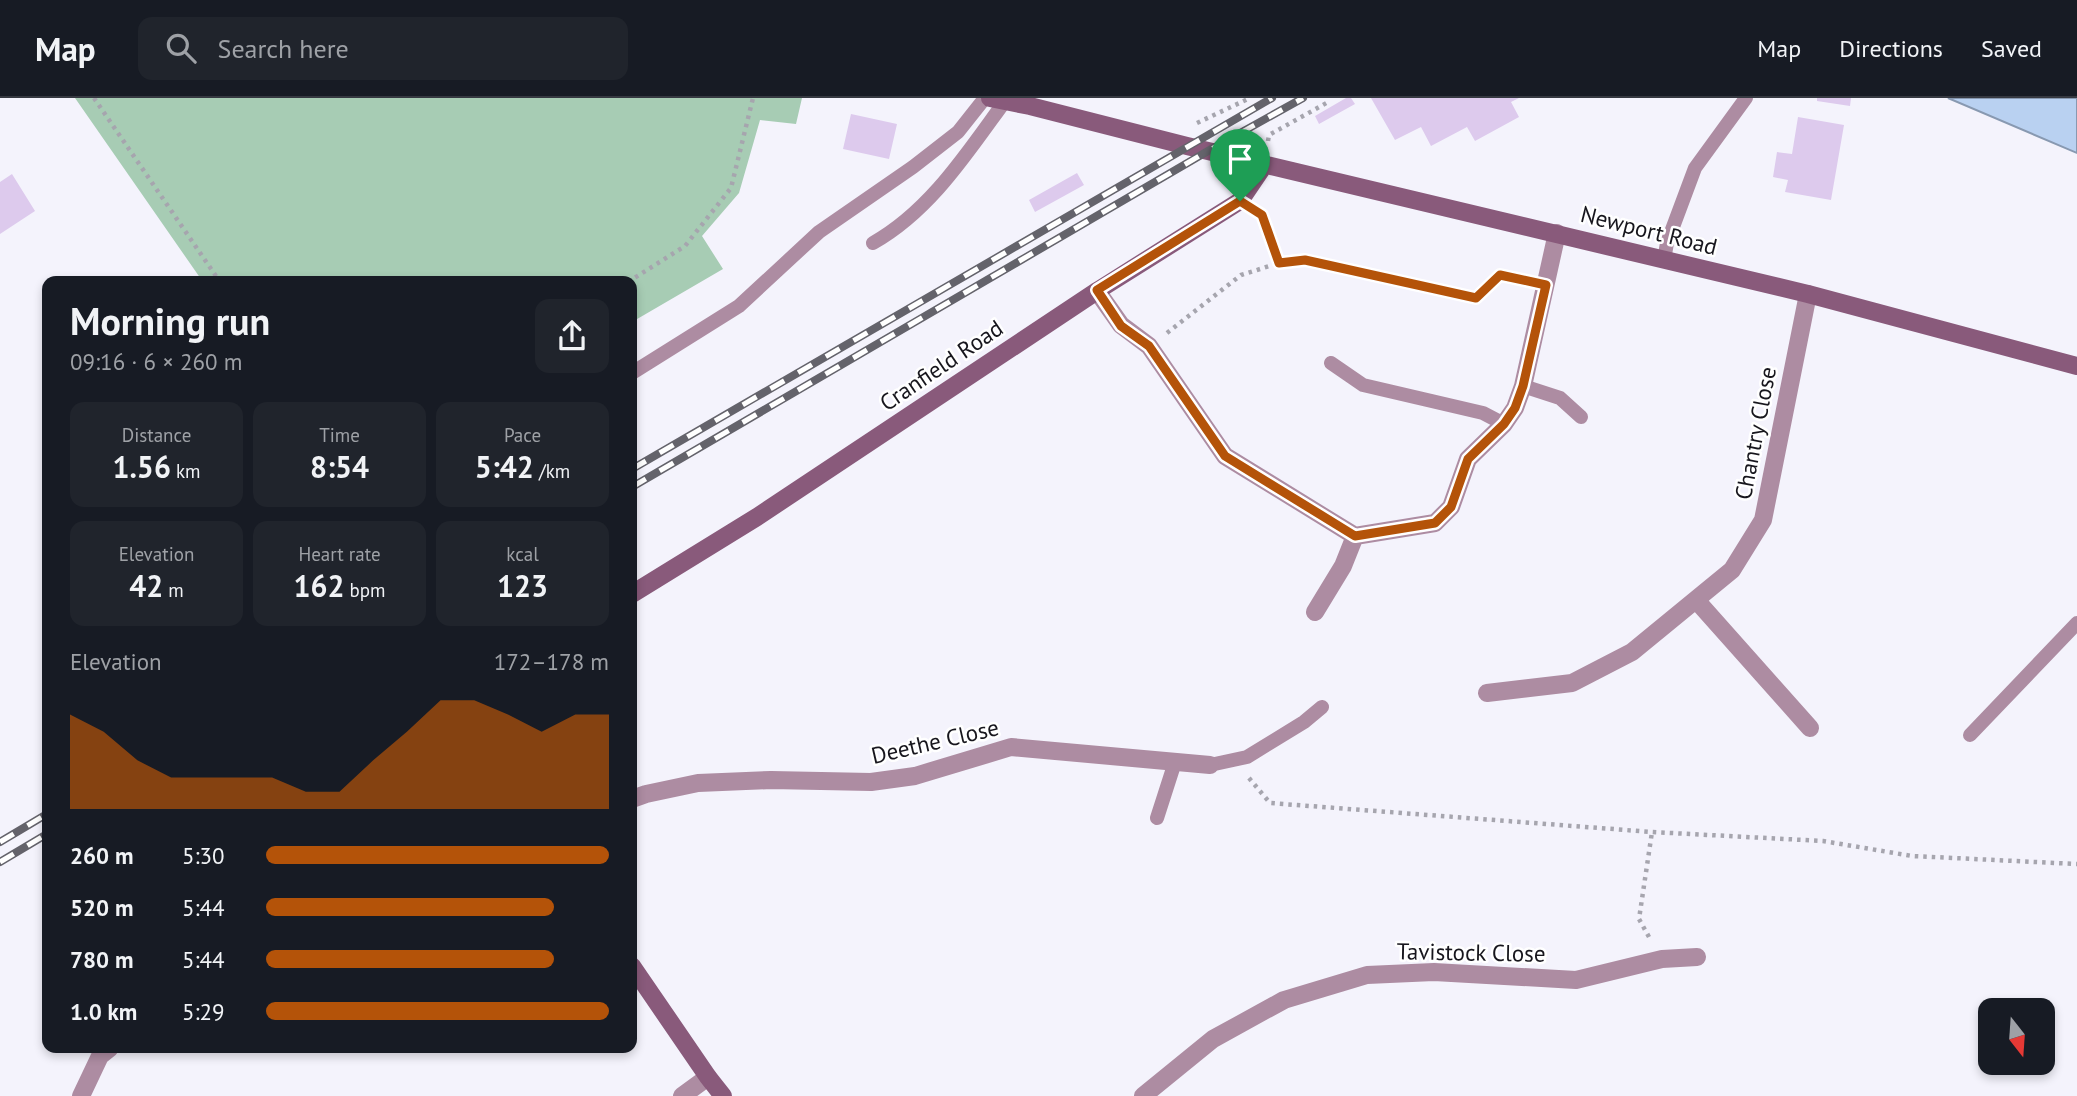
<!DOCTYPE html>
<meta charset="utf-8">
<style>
body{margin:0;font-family:"PT Sans",sans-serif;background:#20242c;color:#f1f3f6;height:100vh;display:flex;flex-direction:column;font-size:26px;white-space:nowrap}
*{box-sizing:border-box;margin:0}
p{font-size:23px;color:#9ea1a6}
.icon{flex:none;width:38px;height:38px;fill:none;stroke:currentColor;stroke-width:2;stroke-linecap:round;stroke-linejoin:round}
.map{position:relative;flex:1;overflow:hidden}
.sheet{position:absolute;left:42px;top:178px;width:595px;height:777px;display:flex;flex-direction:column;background:#171b24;border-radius:14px;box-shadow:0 4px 10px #0003}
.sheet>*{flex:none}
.needle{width:46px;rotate:163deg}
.buttons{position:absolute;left:1978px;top:900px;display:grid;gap:14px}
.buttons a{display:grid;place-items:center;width:77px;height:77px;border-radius:14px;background:#171b24;box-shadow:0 4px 10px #0003;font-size:35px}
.pin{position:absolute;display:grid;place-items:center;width:60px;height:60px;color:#fff;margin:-72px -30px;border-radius:50% 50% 50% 0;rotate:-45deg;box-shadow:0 0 7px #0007}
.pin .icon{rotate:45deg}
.round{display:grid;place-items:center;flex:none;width:74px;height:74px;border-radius:14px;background:#20242c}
.overview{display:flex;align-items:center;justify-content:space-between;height:119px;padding:0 28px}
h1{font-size:38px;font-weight:800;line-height:52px}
.stats{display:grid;grid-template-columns:repeat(3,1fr);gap:10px;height:119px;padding:7px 28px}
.stats div{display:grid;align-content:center;border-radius:14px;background:#20242c;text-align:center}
.stats b{font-size:30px;font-weight:800}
.stats small{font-size:19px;font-weight:400}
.stats p{font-size:19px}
.chart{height:196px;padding:14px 28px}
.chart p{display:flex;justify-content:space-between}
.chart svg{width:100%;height:126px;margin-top:7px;fill:#b45309;opacity:.7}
ul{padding:0 28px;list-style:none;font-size:23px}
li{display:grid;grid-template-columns:112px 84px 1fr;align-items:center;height:52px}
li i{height:18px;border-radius:9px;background:#b45309}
header{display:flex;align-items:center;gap:42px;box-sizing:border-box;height:98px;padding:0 35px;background:#171b24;border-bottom:2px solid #363941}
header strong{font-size:33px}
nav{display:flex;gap:38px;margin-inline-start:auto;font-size:24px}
.search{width:490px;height:63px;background:#20242c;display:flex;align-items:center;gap:18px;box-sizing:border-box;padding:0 24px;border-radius:14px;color:#9ea1a6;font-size:26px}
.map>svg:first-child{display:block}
.green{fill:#a7ccb4}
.water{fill:#b9d1f1;stroke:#8899b1;stroke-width:2}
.building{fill:#ddcaed}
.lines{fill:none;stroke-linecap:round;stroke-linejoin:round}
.path{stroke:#a6a5ae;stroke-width:4.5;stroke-dasharray:3.5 5;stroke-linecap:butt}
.lane{stroke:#ad8ca2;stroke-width:14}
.street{stroke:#ad8ca2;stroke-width:18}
.secondary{stroke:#895a7b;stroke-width:18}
.rail-casing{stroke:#64636b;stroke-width:8}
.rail{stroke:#fff;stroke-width:5;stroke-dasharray:16;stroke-linecap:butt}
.route-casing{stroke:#fff;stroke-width:14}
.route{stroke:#b45309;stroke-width:9}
.labels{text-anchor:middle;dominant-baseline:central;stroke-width:5;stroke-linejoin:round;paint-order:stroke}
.street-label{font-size:23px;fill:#17161d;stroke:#fff}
</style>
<header>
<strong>Map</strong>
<div class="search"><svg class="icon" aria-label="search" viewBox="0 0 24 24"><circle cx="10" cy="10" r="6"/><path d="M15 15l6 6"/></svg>Search here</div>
<nav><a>Map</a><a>Directions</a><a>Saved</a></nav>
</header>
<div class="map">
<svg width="2077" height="998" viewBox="0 0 2077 998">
<rect width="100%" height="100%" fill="#f4f3fc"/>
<path class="green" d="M75 0H802L796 26 760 22 739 95 702 138 723 171 632 224V184H203Z"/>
<path class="water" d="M1948 0H2077V55Z"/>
<path class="building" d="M1346 0H1351L1355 6 1319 26 1315 18Z
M1371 0H1519L1511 4 1519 19 1475 43 1467 29 1431 48 1421 29 1395 42Z
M1817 0H1851L1850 8 1817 3Z
M851 16 897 26 889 61 843 51Z
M1798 19 1844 27 1831 102 1785 94 1788 82 1773 79 1777 54 1792 56Z
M1077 75 1084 87 1035 114 1029 102Z
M12 76 35 113 0 136V84Z"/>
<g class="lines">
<path class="path" d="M94 0 220 184
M1197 25 1250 0
M1268 43 1269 37 1330 3
M1261 117 1279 165
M628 184 685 148 731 90 753 0
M1167 235 1241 177 1279 165 1305 162 1476 200 1500 177 1521 181
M1249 680 1270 705 1652 734 1823 743 1912 758 2077 766
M1649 839 1639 821 1652 734"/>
<path class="lane" d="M873 145C930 113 967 55 1005 3
M1664 162 1667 145 1695 70 1746 0
M1331 265 1363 287 1483 315 1504 326
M632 275 739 208 819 134 913 69 958 34 985 0
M1523 288 1560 300 1581 319
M1970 637 2077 525
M1210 667 1247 659 1304 624 1322 609
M1157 720 1175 664"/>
<path class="street" d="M1097 193 1121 227 1149 248 1225 358 1355 438 1435 425 1451 409 1468 361 1504 326 1515 310 1523 288 1557 135
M1697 503 1810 630
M1315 514 1343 468 1355 438
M1487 595 1572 585 1632 554 1732 472 1763 422 1808 196
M632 701 646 696 698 685 771 682 871 684 915 678 1011 649 1210 667
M81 998 100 958 110 950
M682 998 708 979
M1143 998 1213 941 1284 902 1367 877 1434 874 1576 882 1662 861 1697 859"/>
<path class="secondary" d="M990 0 1030 8 1187 48 1808 196 2077 268
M632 496 757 419 1097 193 1240 103 1265 66
M632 868 708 979 723 998"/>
<g class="rail-casing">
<path id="rail" d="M632 371 1272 0
M632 389 1208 53 1303 0
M0 744 47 716
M0 764 47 736"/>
</g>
<use href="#rail" class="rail"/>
</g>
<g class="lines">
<g class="route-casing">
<path id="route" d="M1240 103 1262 117 1279 165 1305 162 1476 200 1500 177 1546 187 1523 288 1515 310 1504 326 1468 361 1451 409 1435 425 1355 438 1225 358 1149 248 1121 228 1097 192Z"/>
</g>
<use href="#route" class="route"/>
</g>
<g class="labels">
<g class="street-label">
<text transform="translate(1649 132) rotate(14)">Newport Road</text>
<text transform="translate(941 267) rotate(-34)">Cranfield Road</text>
<text transform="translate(1755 335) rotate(-79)">Chantry Close</text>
<text transform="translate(935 643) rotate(-13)">Deethe Close</text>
<text transform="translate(1471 854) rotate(1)">Tavistock Close</text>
</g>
</g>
</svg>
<div class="buttons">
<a><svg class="needle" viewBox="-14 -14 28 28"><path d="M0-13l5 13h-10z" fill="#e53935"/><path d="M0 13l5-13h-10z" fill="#9ea1a6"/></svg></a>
</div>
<div class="pin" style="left:1240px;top:103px;background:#1e9e55"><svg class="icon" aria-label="arrive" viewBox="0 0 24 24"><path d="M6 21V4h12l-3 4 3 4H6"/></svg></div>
<section class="sheet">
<div class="overview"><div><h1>Morning run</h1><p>09:16 · 6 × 260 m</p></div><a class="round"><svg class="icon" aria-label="share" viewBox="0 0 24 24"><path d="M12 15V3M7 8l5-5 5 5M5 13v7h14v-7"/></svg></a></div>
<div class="stats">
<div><p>Distance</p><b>1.56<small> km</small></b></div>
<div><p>Time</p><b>8:54</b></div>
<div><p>Pace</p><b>5:42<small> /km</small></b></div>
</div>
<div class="stats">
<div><p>Elevation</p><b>42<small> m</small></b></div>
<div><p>Heart rate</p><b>162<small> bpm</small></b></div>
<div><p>kcal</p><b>123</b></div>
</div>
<div class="chart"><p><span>Elevation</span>172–178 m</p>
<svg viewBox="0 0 160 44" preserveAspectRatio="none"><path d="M0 44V11L10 17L20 27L30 33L40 33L50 33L60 33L70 38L80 38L90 27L100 17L110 6L120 6L130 11L140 17L150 11L160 11V44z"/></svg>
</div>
<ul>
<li><b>260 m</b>5:30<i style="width:100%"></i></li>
<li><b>520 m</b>5:44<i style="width:84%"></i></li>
<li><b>780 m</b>5:44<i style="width:84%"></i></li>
<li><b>1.0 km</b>5:29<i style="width:100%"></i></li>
</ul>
</section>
</div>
